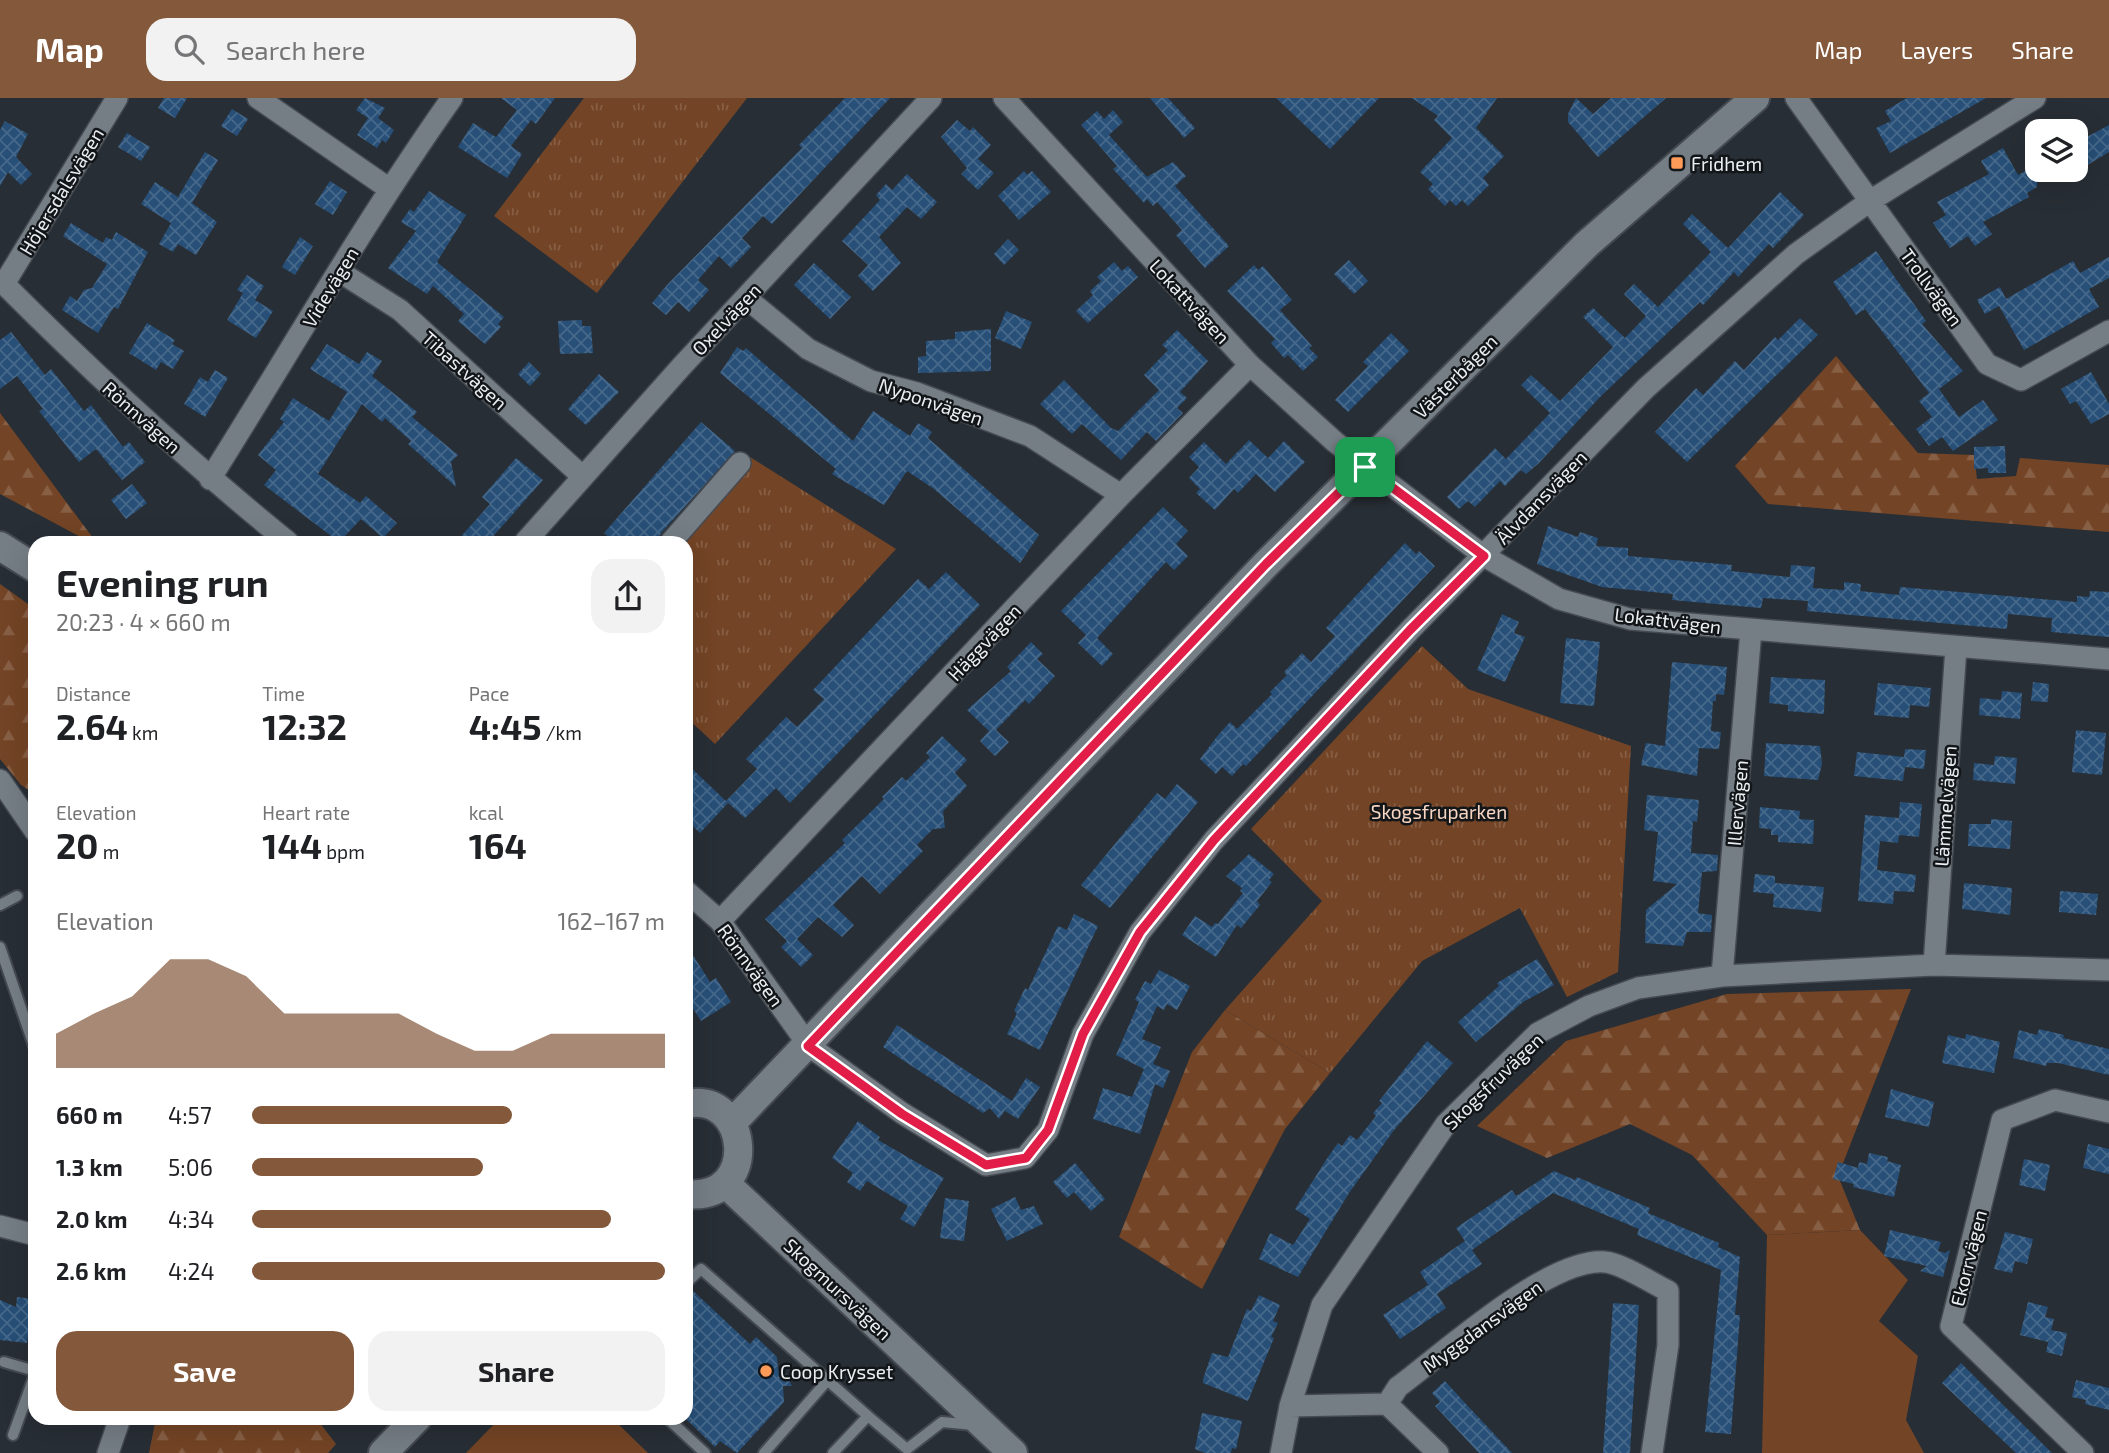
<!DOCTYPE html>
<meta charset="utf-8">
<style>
body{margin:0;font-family:"Exo 2",sans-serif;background:#f2f2f2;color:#202124;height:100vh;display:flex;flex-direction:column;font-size:26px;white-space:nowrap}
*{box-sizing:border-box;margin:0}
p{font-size:23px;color:#757577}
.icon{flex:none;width:38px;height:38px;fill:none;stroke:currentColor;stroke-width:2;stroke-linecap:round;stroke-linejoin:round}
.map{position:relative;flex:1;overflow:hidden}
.sheet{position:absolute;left:28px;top:438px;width:665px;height:889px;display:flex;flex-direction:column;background:#fff;border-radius:21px;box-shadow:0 7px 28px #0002}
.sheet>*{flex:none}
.controls{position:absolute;left:2025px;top:21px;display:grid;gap:14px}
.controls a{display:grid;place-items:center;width:63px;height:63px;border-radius:14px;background:#fff;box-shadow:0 7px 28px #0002;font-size:35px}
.pin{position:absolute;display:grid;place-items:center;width:60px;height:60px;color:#fff;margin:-30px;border-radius:14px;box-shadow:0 4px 10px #0006}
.round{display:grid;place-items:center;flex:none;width:74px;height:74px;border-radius:21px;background:#f2f2f2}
.headline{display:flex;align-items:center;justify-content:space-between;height:119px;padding:0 28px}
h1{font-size:38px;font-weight:700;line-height:52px}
.stats{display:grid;grid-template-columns:repeat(3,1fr);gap:10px;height:119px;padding:7px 28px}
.stats div{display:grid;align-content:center}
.stats b{font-size:35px;font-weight:700}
.stats small{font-size:19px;font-weight:400}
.stats p{font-size:19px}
.chart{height:196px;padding:14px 28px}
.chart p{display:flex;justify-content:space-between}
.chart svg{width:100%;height:126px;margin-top:7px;fill:#84583b;opacity:.7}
.cta{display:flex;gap:14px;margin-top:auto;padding:14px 28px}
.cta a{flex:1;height:80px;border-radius:21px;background:#84583b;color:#fff;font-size:28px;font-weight:700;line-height:80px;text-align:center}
.cta a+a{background:#f2f2f2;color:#202124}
ul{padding:0 28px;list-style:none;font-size:23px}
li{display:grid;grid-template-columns:112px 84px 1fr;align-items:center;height:52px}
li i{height:18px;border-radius:9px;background:#84583b}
header{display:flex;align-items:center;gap:42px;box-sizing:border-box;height:98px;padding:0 35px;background:#84583b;color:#fff}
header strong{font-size:33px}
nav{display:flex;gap:38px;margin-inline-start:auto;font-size:24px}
.search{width:490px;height:63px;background:#f2f2f2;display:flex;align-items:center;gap:18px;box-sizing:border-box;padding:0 24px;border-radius:21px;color:#757577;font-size:26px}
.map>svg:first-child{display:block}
.grass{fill:#734425}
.forest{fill:url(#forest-firs)}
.park{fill:url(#park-tufts)}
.building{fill:url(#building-cross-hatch)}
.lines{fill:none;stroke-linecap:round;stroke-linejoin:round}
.service-casing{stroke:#454a51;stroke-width:14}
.minor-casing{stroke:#454a51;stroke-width:24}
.tertiary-casing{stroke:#454a51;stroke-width:32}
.service{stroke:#757d85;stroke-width:10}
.minor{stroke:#757d85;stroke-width:21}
.tertiary{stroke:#757d85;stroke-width:28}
.route-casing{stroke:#fff;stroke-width:14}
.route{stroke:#e11d48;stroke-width:9}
.poi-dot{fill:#fe9b58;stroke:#131619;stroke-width:2.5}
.labels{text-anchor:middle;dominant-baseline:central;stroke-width:5;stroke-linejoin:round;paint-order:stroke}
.poi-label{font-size:19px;fill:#ebeff4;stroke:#131619;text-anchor:start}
.street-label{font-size:19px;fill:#ebeff4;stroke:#131619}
.park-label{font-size:19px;fill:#f7d7c4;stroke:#131619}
</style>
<header>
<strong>Map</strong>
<div class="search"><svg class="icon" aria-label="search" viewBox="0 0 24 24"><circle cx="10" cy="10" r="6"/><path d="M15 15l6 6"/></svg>Search here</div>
<nav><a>Map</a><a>Layers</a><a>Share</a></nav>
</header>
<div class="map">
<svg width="2109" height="1355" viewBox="0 0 2109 1355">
<defs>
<pattern id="forest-firs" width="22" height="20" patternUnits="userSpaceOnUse" patternTransform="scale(1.75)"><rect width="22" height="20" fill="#734425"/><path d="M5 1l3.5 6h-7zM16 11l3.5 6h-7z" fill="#875f45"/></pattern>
<pattern id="park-tufts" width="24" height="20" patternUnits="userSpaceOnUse" patternTransform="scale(1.75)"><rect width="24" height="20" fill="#734425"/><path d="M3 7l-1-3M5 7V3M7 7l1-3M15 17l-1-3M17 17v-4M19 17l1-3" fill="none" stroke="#875f45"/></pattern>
<pattern id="building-cross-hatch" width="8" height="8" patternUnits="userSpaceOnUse" patternTransform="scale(1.75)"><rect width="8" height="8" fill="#274f77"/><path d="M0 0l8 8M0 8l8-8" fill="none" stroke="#46698b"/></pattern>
</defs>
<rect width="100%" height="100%" fill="#282e35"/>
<path class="grass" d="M1860 1132 1908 1182 1879 1223 1918 1258 1906 1322 1924 1355H1762L1767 1137Z
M500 1320H612L648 1355H466Z"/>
<path class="forest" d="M1836 258 1918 355 1974 357 1977 381 2016 378 2020 360 2109 367V434L1768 406 1735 368Z
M0 315 96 444H90L0 396Z
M0 486 35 511V696L21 687 0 661Z
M1911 891 1838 1078 1860 1132 1767 1137 1692 1057 1630 1026 1547 1060 1477 1028 1566 943 1727 896Z
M1225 912 1330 975 1285 1031 1202 1191 1119 1139 1192 954Z
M156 1320H316L336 1346 328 1355H149Z"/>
<path class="park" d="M584 0H747L597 195 494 118Z
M750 359 896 451 715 646 686 619V444H674Z
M1422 548 1468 591 1631 648 1618 874 1567 899 1520 810 1422 863 1330 975 1225 912 1322 803 1251 731Z"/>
<path class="building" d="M164 0H187L175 20 158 10Z
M365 0 385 10 378 20 394 32 386 45 382 42 377 50 357 37 368 20 356 12Z
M501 0H555L536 26 531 22 511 48 522 56 507 80 458 49 473 25 496 39 517 12Z
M845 0H890L772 126 763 118 742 140 751 149 731 170 719 158 698 182 709 192 689 214 678 204 666 217 652 205 667 187 802 50 799 47Z
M1150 0H1168L1195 30 1184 40Z
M1276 0H1379L1330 51Z
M1412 0H1497L1476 30 1504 58 1483 80 1489 87 1468 108 1462 102 1456 108 1450 102 1445 108 1428 91 1433 86 1420 74 1452 40 1434 22 1438 18Z
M1576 0 1593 16 1611 0H1666L1598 59 1568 24V16Z
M1907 0H1986L1890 55 1876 30 1891 23 1885 13Z
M232 11 248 21 237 38 221 28Z
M1113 12 1123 24 1109 37 1147 79 1173 64 1186 78 1175 88 1229 148 1205 170 1176 137 1182 132 1157 104 1153 108 1147 101 1144 105 1113 71 1117 68 1081 27 1097 13 1104 21Z
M957 22 970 33 973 29 991 47 978 61 994 75 978 92 961 76 967 70 941 39Z
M5 23 28 36 16 59 32 76 21 87 8 74 0 88V32Z
M2109 27V54L2081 71V42Z
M127 35 150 49 141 63 118 49Z
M2003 50 2018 77 2037 67V89L2027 95 2029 99 1983 124 1992 136 1975 148 1968 138 1950 150 1933 125 1946 117 1937 104 1989 76 1981 63Z
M205 54 218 62 192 105 217 124 196 157 178 146 173 154 159 146 171 125 141 106 155 84 178 99Z
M1024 73 1027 77 1032 73 1051 94 1019 122 998 98Z
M907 76 937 104 921 121 907 109 879 139 901 165 873 193 858 178 868 167 842 143 880 102 876 97 886 86 892 92Z
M330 83 347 94 333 117 315 106Z
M429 93 466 117 437 164 504 219 498 226 501 229 485 246 458 223 464 216 433 188 427 196 388 170 416 133 401 124 410 111 414 114Z
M1780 94 1804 117 1773 150 1769 146 1738 179 1734 174 1703 207 1700 204 1600 299 1539 365 1526 376 1521 372 1505 388 1500 383 1475 409 1468 403 1459 411 1447 399 1495 350 1506 361 1550 315 1521 287 1531 277 1560 303 1613 249 1583 219 1593 210 1625 240 1646 218 1624 196 1634 186 1658 209 1711 154 1683 126 1692 116 1728 150Z
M71 125 103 145 106 139 112 142 116 134 148 154 118 211 114 209 98 235 62 212 70 198 77 203 84 192 92 190 107 166 63 138Z
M300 139 313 148 295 177 282 169Z
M1008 141 1019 152 1004 167 994 156Z
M1876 153 1926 223 1922 226 1963 273 1939 291 1959 319 1983 302 1998 322 1953 353 1942 339 1929 348 1916 331 1932 319 1919 303 1929 295 1865 211 1856 217 1833 184Z
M2109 159V180L2089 191 2099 209 2024 252 1999 208 1985 216 1977 202 2000 189 2006 201 2073 163 2080 175Z
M1349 162 1368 183 1354 196 1334 176Z
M1114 164 1122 173 1128 168 1138 179 1088 225 1076 213 1093 197 1090 193 1101 183 1097 179Z
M814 165 851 199 830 221 794 187Z
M1254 167 1258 172 1263 168 1292 202 1280 212 1312 248 1309 250 1318 259 1303 273 1288 257 1284 260 1271 245 1275 241 1227 193Z
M247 177 264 188 255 202 273 213 256 240 227 222 243 195 237 192Z
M1006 213 1032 224 1021 251 995 240Z
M1800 220 1818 237 1687 364 1655 334 1696 290 1703 297 1735 263 1744 272 1775 239 1778 242Z
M582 222V228H591L593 255 560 256 558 223Z
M147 225 175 242 172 246 184 253 173 271 161 264 156 272 129 255Z
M991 231V273L918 275V259L926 258V243L955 241V234Z
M1177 232 1208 263 1180 294 1187 300 1177 310 1183 315 1156 343 1147 334 1121 362 1082 326 1072 336 1040 306 1064 282 1111 330 1118 333 1159 292 1144 277 1168 252 1162 247Z
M11 234 45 277 51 271 84 313 91 307 123 349 129 344 145 364 122 382 96 351 79 364 39 313 43 311 17 278 0 291V242Z
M1391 235 1409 253 1348 314 1335 302 1368 268 1363 264Z
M327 246 359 266 367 254 382 263 372 278 417 314 412 319 458 357 451 364 456 389 408 346 411 343 385 320 382 324 362 306 318 376 360 405 366 398 397 425 383 440 361 421 339 444 264 387 276 372 258 357 284 324 280 321 293 300 329 323 347 294 310 271Z
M737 249 743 253 746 250 853 343 873 313 910 338 918 325 932 334 928 340 1039 437 1020 465 934 391 907 373 884 407 832 376 836 371 720 275Z
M529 264 541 276 530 288 518 276Z
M215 272 228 280 205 319 184 306 200 279 208 284Z
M2091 274 2109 306V316L2091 326 2076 303 2070 306 2061 291Z
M599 276 619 294 586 327 568 311Z
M701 324 735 353 661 435 657 444H615L604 435Z
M1249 342 1268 360 1284 343 1305 364 1275 394 1256 376 1238 395 1234 391 1215 412 1196 395 1200 391 1189 380 1199 369 1189 359 1204 344 1226 366Z
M2005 348 2006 375H1988V370L1974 371V349Z
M516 360 543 382 488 444H456L490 406 482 399Z
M132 386 147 405 126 421 111 402Z
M1163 409 1188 433 1176 446 1188 458 1174 472 1166 464 1097 540 1113 556 1102 568 1078 545 1086 537 1061 513Z
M1548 428 1578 439 1580 434 1598 440 1596 448 1628 450V458L1732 467 1731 473 1790 479 1791 467 1815 469 1813 490 1844 492V484L1861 486 1860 493 1899 497 1900 489 2077 504V498L2089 499 2090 493 2109 494V539L2051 534 2052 520 2008 516 2007 531 1807 513 1808 503 1763 500 1761 510 1672 502 1673 496 1602 489 1537 466Z
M1405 445 1416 456 1419 453 1435 468 1246 668 1243 666 1232 678 1222 669 1216 676 1200 661 1219 636 1230 624 1237 631 1272 596 1270 594 1287 577 1284 574 1302 555 1311 564 1335 538 1326 530Z
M946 474 980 507 790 705 776 690 745 720 726 703 757 671 746 661 786 619 797 629 824 601 813 592 918 481 929 491Z
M1502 516 1519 524 1514 535 1525 539 1505 584 1477 572Z
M1566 540 1600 544 1594 608 1560 605Z
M1031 544 1043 556 1037 561 1055 578 1029 606 1025 602 996 632 1009 644 995 658 980 643 989 633 967 612 1011 573 1007 569Z
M1672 564 1727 569 1724 597 1716 596V603H1713L1711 633 1721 634 1719 651 1699 650 1697 678 1641 667 1646 645 1665 648Z
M1771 579 1825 582 1824 616 1788 613V607L1769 605Z
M2033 584 2049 586 2048 604 2031 603Z
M1878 585 1931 590 1929 609 1910 607 1909 620 1874 617Z
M2002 593 2022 595 2020 621 1979 617 1980 600 2001 602Z
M2076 632 2106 635 2102 677 2072 674Z
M942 638 967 662 955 675 967 688 943 713 945 730 933 731 917 747 923 753 880 796 862 778 833 807 854 827 842 839 818 819 797 841 813 857 801 869 781 849 787 843 765 821 845 745 842 742 884 701 882 699 902 679 906 683 930 659 926 655Z
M1766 645 1820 648 1822 666 1818 682 1764 678Z
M1905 651 1926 652 1924 671 1905 669 1903 683 1854 678 1857 654 1904 659Z
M1995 658 2017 660 2015 686 1973 682 1974 665 1994 667Z
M686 665 728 705 700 735 686 722Z
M1177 686 1198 704 1110 810 1081 787 1157 695 1165 701Z
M1647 697 1699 702 1697 724 1693 723 1691 755 1718 757 1717 773 1702 774 1698 815 1712 817 1711 834H1687L1683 848 1645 845 1646 812 1677 786 1653 783 1658 734 1644 732Z
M1900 704 1922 706 1919 739 1899 737 1898 745 1880 743 1877 772 1916 777 1914 794 1894 793 1893 806 1858 803 1865 717 1899 720Z
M1760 709 1800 713 1799 721 1814 722 1813 746 1778 744V737H1771V731L1759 730Z
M1991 721 2012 723 2010 751 1968 748 1969 726H1991Z
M1249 756 1274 776 1269 782 1272 784 1257 803 1260 807 1241 830 1237 827 1216 859 1182 837 1195 818 1212 829 1215 825 1218 826 1243 795 1240 793 1242 790 1226 778Z
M1755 776 1775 778V785L1824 789 1821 814 1773 809 1774 796 1753 794Z
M1964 785 2012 790 2010 817 1962 811Z
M2060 793 2098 796 2096 817 2059 814Z
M1074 816 1098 828 1040 952 1007 936 1017 915 1014 913 1025 890 1028 892 1058 828 1067 832Z
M686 846 710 884 716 880 731 904 701 923 686 900Z
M1537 861 1554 887 1523 904 1476 944 1458 924 1499 888 1497 885Z
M1159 872 1190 888 1177 912 1167 906 1164 912 1157 908 1142 941 1161 949 1153 966 1170 973 1163 990 1155 986 1140 1036 1093 1021 1103 990 1132 999 1144 971 1116 957 1139 904 1135 902 1140 892 1145 883 1151 886Z
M897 927 1012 1003 1026 980 1040 989 1018 1021 1005 1013 1008 1008 999 1021 990 1010 983 1015 883 949Z
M2039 931 2064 937 2063 940 2109 951V977L2058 965H2047L2046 968 2013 960 2019 932 2037 937Z
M1966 936 2000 944 1994 975 1942 965 1948 937 1965 941Z
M1427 943 1453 965 1394 1032 1349 1095 1298 1179 1259 1161 1270 1135 1293 1147 1310 1121 1295 1111 1328 1059 1338 1045 1342 1048 1350 1037 1357 1042 1376 1018 1373 1015 1382 1005 1379 1003Z
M1891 991 1934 1004 1929 1029 1885 1019Z
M858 1023 880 1039 878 1042 944 1080 914 1129 900 1121 908 1108 867 1083 860 1093 847 1084 853 1075 832 1060Z
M2088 1046 2109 1051V1076L2083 1070Z
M1869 1055 1888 1059 1887 1063 1901 1067 1894 1099 1853 1089 1854 1086 1833 1081 1838 1064 1858 1070 1859 1064 1867 1066Z
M2024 1061 2050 1067 2045 1093 2019 1087Z
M1075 1065 1105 1101 1091 1113 1074 1094 1067 1100 1053 1084Z
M1554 1073 1575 1082 1577 1079 1650 1110 1648 1115 1719 1145 1718 1149 1740 1159 1735 1217H1740L1731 1336 1705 1334 1721 1172 1637 1137 1639 1131 1553 1095 1472 1152 1482 1166 1437 1196 1446 1210 1400 1241 1383 1217 1428 1187 1420 1174 1465 1143 1456 1130 1512 1092 1516 1098Z
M1015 1099 1021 1112 1034 1108 1043 1126 1007 1143 991 1111Z
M945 1100 969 1103 964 1143 940 1140Z
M1890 1132 1941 1144 1938 1153 1945 1155 1950 1152 1943 1179 1920 1173 1927 1168 1884 1158Z
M2005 1134 2033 1141 2027 1166 2015 1163 2012 1175 1994 1171Z
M691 1191 750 1246 756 1239 777 1259 778 1272H784L792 1288H783L784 1304 737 1355 720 1343 715 1349 686 1321V1193Z
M1259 1197 1280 1207 1273 1223 1278 1225 1271 1239 1274 1240 1248 1303 1203 1285V1281L1212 1255 1228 1259 1247 1211 1251 1213Z
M17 1199 33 1201 27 1245 0 1242V1202L16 1209Z
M2028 1204 2048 1209 2045 1219 2054 1221 2048 1244 2020 1237Z
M1613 1205 1639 1207 1630 1355H1603Z
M2051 1232 2067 1235 2062 1258 2046 1254Z
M1961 1265 1996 1300 2052 1355H2016L1942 1285Z
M2076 1282 2109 1290V1312L2085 1306 2086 1302 2072 1299Z
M1445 1283 1465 1305 1512 1355H1479L1435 1308 1440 1304 1432 1295Z
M1202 1315 1242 1323 1236 1351 1232 1350 1231 1355H1205L1195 1351Z"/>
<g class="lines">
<g class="service-casing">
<path id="service" d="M0 807 17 798
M0 849 35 951
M686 1185 701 1171 868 1318 833 1355
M4 1264 35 1273
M868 1318 907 1351 942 1324 974 1327
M667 1320 705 1355
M13 1337 35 1276
M764 1355 827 1283"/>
</g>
<g class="minor-casing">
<path id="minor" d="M117 0 4 186C95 277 188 363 288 444
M258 0 388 90
M1004 0 1250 267 1335 344 1484 458 1559 501 1630 521 2109 561
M1796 0 1987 266 2021 282 2109 233
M340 174 400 212 583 379
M746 200 808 251 871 283 917 295 1030 338 1121 397
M210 381C290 254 365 123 452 0
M525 444 681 269 931 0
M671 444 740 365
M0 682 35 733
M686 793 720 823 809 948 902 1015 986 1067 1025 1060 1048 1032 1083 936 1140 834 1214 742 1410 532 1646 290 1796 156 1870 103 2035 0
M720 823 1121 397 1250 267
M1934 867 1956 549
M1722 878 1751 532
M0 1128 35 1137
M1387 1306 1398 1289C1444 1255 1549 1159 1605 1164 1621 1165 1652 1185 1668 1193V1247L1652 1355
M1290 1308 1387 1306 1438 1355
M108 1355 120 1320
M1281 1355 1290 1308 1322 1207 1446 1026 1538 935 1589 908 1638 890 1722 878 1934 867 2109 872
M2083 1355 1951 1228 2002 1022 2055 1002 2109 1014"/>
</g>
<g class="tertiary-casing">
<path id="tertiary" d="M0 448 35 470
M686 1006C750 992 761 1104 686 1096
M732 1025 1266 466 1587 146 1755 0
M725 1085 1013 1355
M383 1355 417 1320"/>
</g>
<use href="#service" class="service"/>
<use href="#minor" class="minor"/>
<use href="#tertiary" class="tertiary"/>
</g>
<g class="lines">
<g class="route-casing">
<path id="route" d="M1365 369 1484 458 1410 532 1214 742 1140 834 1083 936 1048 1032 1026 1060 986 1067 902 1016 808 948 1266 466Z"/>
</g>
<use href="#route" class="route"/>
</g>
<g class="poi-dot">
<rect x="1670" y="58" width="14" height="14" rx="3.5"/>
<circle cx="766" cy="1273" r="7"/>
</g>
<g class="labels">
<g class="poi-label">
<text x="1691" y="65">Fridhem</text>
<text x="780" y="1273">Coop Krysset</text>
</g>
<g class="street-label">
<text transform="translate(61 93) rotate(-59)">Höjersdalsvägen</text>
<text transform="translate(330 189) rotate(-59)">Videvägen</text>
<text transform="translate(1932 189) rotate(54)">Trollvägen</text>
<text transform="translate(1190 203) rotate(47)">Lokattvägen</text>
<text transform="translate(726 221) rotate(-47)">Oxelvägen</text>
<text transform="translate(465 272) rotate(42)">Tibastvägen</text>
<text transform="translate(1455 278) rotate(-45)">Västerbågen</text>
<text transform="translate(931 303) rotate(19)">Nyponvägen</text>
<text transform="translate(142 319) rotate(42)">Rönnvägen</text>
<text transform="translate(1541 399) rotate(-46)">Älvdansvägen</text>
<text transform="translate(1668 522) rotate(7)">Lokattvägen</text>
<text transform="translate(984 544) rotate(-47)">Häggvägen</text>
<text transform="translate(1737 705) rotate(-85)">Illervägen</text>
<text transform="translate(1945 708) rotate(-86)">Lämmelvägen</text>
<text transform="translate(751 867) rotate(54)">Rönnvägen</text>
<text transform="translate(1493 983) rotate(-44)">Skogsfruvägen</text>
<text transform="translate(1968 1160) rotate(-76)">Ekorrvägen</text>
<text transform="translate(838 1191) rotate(43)">Skogmursvägen</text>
<text transform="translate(1482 1228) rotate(-36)">Myggdansvägen</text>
</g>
<g class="park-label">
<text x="1439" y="713">Skogsfruparken</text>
</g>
</g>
</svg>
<div class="controls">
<a><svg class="icon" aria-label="layers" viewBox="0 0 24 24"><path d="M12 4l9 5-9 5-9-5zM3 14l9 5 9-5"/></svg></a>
</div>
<div class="pin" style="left:1365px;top:369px;background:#1e9e55"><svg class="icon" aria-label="arrive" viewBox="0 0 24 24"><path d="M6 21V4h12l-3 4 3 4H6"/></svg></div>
<section class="sheet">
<div class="headline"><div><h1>Evening run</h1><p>20:23 · 4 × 660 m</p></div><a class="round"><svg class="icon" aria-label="share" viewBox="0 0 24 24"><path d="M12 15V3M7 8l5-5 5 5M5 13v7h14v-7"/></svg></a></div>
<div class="stats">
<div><p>Distance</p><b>2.64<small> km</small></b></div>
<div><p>Time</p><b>12:32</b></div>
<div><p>Pace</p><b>4:45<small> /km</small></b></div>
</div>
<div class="stats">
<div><p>Elevation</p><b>20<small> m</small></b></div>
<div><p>Heart rate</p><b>144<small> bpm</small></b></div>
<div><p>kcal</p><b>164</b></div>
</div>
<div class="chart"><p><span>Elevation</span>162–167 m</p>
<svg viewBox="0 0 160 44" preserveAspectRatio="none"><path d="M0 44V32L10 25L20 19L30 6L40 6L50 12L60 25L70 25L80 25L90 25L100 32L110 38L120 38L130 32L140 32L150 32L160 32V44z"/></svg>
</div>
<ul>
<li><b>660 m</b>4:57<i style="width:63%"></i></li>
<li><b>1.3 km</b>5:06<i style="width:56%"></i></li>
<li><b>2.0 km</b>4:34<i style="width:87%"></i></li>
<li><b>2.6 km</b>4:24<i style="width:100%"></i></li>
</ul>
<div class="cta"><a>Save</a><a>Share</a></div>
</section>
</div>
